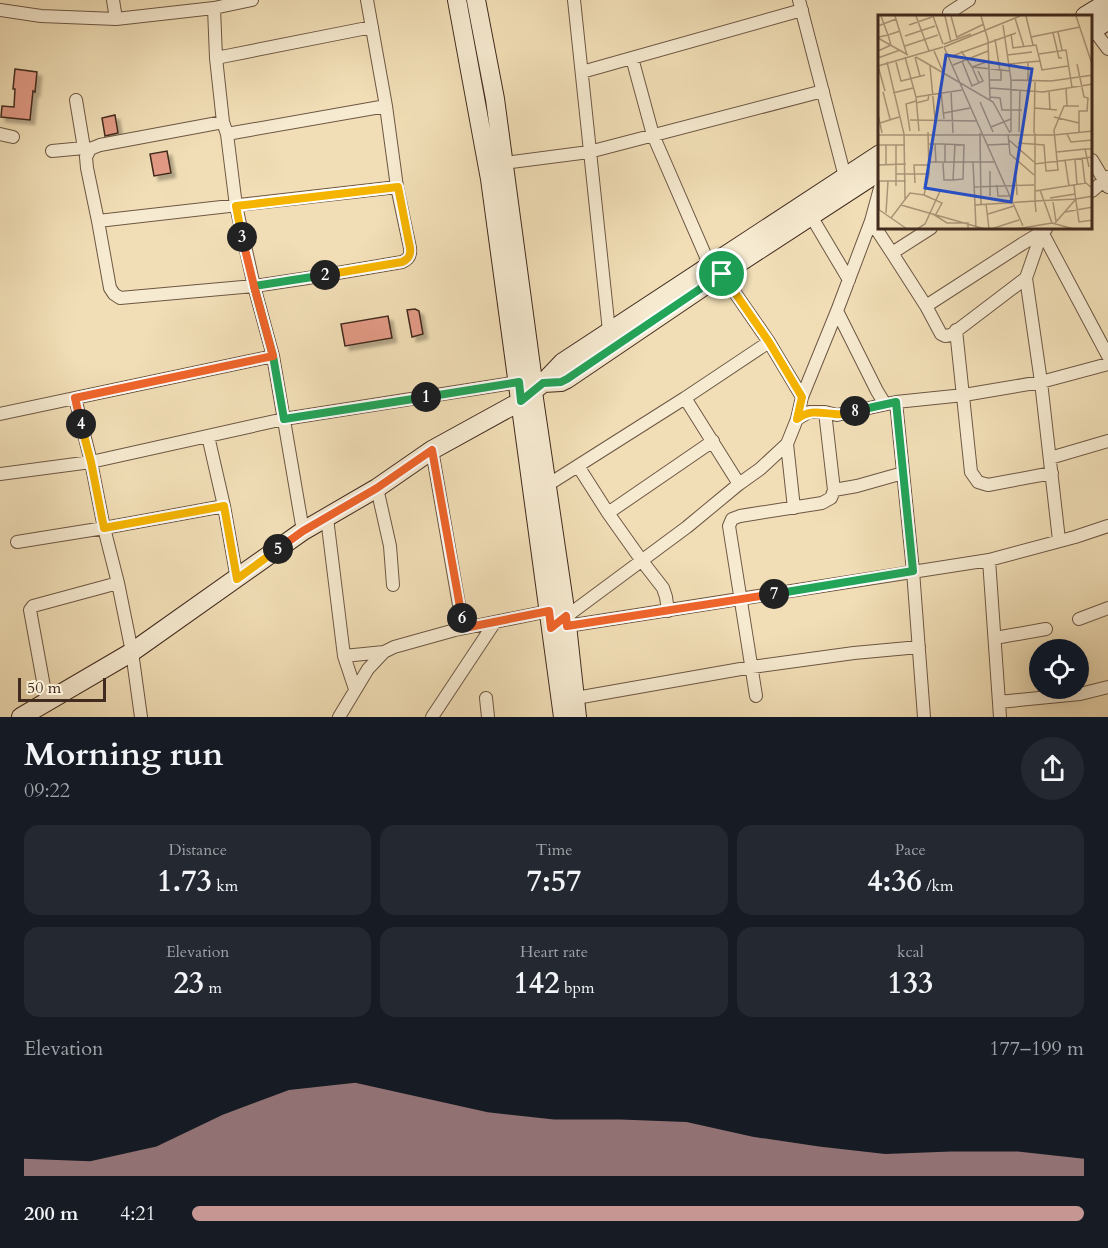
<!DOCTYPE html>
<meta charset="utf-8">
<style>
body{margin:0;font-family:Cardo,serif;background:#242831;color:#f1f3f6;height:100vh;display:flex;flex-direction:column;font-size:22px;white-space:nowrap}
*{box-sizing:border-box;margin:0}
p{font-size:20px;color:#9ea1a6}
.icon{flex:none;width:33px;height:33px;fill:none;stroke:currentColor;stroke-width:2;stroke-linecap:round;stroke-linejoin:round}
.map{position:relative;height:717px;overflow:hidden}
.details{display:flex;flex-direction:column;background:#171b24;flex:1}
.details>*{flex:none}
.fabs{position:absolute;left:1029px;top:639px;display:grid;gap:12px}
.fabs a{display:grid;place-items:center;width:60px;height:60px;border-radius:50%;background:#171b24;box-shadow:0 6px 24px #0002;font-size:30px}
.scale{position:absolute;left:18px;bottom:15px;width:88px;box-sizing:border-box;padding-left:6px;border:3px solid #412a1e;border-top:0;font-size:16px;line-height:21px;white-space:nowrap;color:#412a1e;-webkit-text-stroke:4px #f6ead0;paint-order:stroke}
.pin{position:absolute;display:grid;place-items:center;width:51px;height:51px;color:#fff;margin:-26px;border:3px solid #fff;border-radius:50%;box-shadow:0 2px 6px #0007}
.km{position:absolute;width:30px;height:30px;margin:-15px;border-radius:50%;background:#222;color:#fff;font-size:16px;line-height:30px;text-align:center}
.round{display:grid;place-items:center;flex:none;width:63px;height:63px;border-radius:32px;background:#242831}
.summary{display:flex;align-items:center;justify-content:space-between;height:102px;padding:0 24px}
h1{font-size:33px;font-weight:600;line-height:45px}
.metrics{display:grid;grid-template-columns:repeat(3,1fr);gap:9px;height:102px;padding:6px 24px}
.metrics div{display:grid;align-content:center;border-radius:15px;background:#242831;text-align:center}
.metrics b{font-size:30px;font-weight:600}
.metrics small{font-size:16px;font-weight:400}
.metrics p{font-size:16px}
.chart{height:168px;padding:12px 24px}
.chart p{display:flex;justify-content:space-between}
.chart svg{width:100%;height:108px;margin-top:6px;fill:#c59692;opacity:.7}
ul{padding:0 24px;list-style:none;font-size:20px}
li{display:grid;grid-template-columns:96px 72px 1fr;align-items:center;height:45px}
li i{height:15px;border-radius:8px;background:#c59692}
.map>svg:first-child{display:block}
.building{fill:#e29a85;stroke:#412a1e;stroke-width:1.5;filter:url(#shadow)}
.lines{fill:none;stroke-linecap:round;stroke-linejoin:round}
.street-casing{stroke:#6d5744;stroke-width:14}
.secondary-casing{stroke:#412a1e;stroke-width:20}
.street{stroke:#f6ead0;stroke-width:12}
.secondary{stroke:#f6ead0;stroke-width:18}
.split-1-casing{stroke:#fff;stroke-width:12}
.split-2-casing{stroke:#fff;stroke-width:12}
.split-3-casing{stroke:#fff;stroke-width:12}
.split-4-casing{stroke:#fff;stroke-width:12}
.split-5-casing{stroke:#fff;stroke-width:12}
.split-6-casing{stroke:#fff;stroke-width:12}
.split-7-casing{stroke:#fff;stroke-width:12}
.split-8-casing{stroke:#fff;stroke-width:12}
.split-9-casing{stroke:#fff;stroke-width:12}
.split-1{stroke:#22a559;stroke-width:8}
.split-2{stroke:#22a559;stroke-width:8}
.split-3{stroke:#f5b400;stroke-width:8}
.split-4{stroke:#f0652b;stroke-width:8}
.split-5{stroke:#f5b400;stroke-width:8}
.split-6{stroke:#f0652b;stroke-width:8}
.split-7{stroke:#f0652b;stroke-width:8}
.split-8{stroke:#22a559;stroke-width:8}
.split-9{stroke:#f5b400;stroke-width:8}
.inset-road{fill:none;stroke:#ab9679;stroke-width:1.5}
.view{fill:#1d4ed8;fill-opacity:0.15;stroke:#1d4ed8;stroke-width:3}
.inset-edge{fill:none;stroke:#412a1e;stroke-width:3}
</style>
<div class="map">
<svg width="1108" height="717" viewBox="0 0 1108 717">
<defs>
<filter id="shadow"><feDropShadow dx="4.5" dy="4.5" stdDeviation="1.5" flood-color="#0004"/></filter>
</defs>
<rect width="100%" height="100%" fill="#f1deb6"/>
<filter id="stains"><feTurbulence type="fractalNoise" baseFrequency=".00333" numOctaves="4"/><feColorMatrix values="0 0 0 0 .2 0 0 0 0 .09 0 0 0 0 .02 0 0 0 .5 -.17"/></filter>
<radialGradient id="worn" r=".72"><stop offset=".6" stop-color="#630" stop-opacity="0"/><stop offset="1" stop-color="#630" stop-opacity=".3"/></radialGradient>
<path class="building" d="M15 69 37 72 35 92 33 91 30 120 1 117 2 106 14 107 15 89H13Z
M115 115 118 133 105 136 102 118Z
M167 151 171 173 154 176 150 154Z
M415 309 419 311 423 334 412 337 407 310Z
M388 316 392 338 345 346 341 324Z"/>
<g class="lines">
<g class="street-casing">
<path id="street" d="M113 0 116 19
M574 0 609 331
M799 0 845 177
M214 8 216 58 223 122 227 134 236 206 254 286 273 356 303 531
M0 10 41 16 116 19 214 8 252 0
M949 13 969 0
M1093 29 1108 49
M216 58 372 27
M632 58 653 135 710 266
M582 72 802 10
M76 100 84 148
M223 122 100 145 90 149 86 157 87 168 98 221 397 187
M0 134 13 137
M227 134 386 106 367 0
M52 151 84 148 90 149
M1092 160 1108 187
M497 163H504L589 152 823 91
M1092 191 1108 177
M811 216 849 280
M98 221 110 288 114 294 120 298 254 286 308 278 402 262C409 259 411 255 410 248L397 187 386 106
M871 221 892 253
M931 228 892 253 926 306 941 334 945 336 951 335 1026 278
M1046 229 1042 232 1108 356
M722 274 769 342 802 397
M926 306 1022 244 1042 232 1026 278 1041 382 1059 540
M837 311 877 391 885 404
M956 330 971 472 978 482 988 485 1052 473
M75 398 91 462 104 528 118 583 132 652 141 717
M685 398 739 484
M896 402 913 571 924 717
M0 414 273 356
M797 419 809 412H825L837 415 896 402 964 395 1041 382 1108 364
M208 436 224 506 237 579
M787 444 794 508
M432 450 463 628
M1050 458 1108 441
M578 466 608 513 642 561 663 588 666 597 668 611
M0 474 91 462 284 419 519 382
M546 486 685 398 769 342
M377 488 390 546 393 585
M834 490 857 486 903 473
M608 513 713 441
M327 518 344 656
M17 542 104 528 224 506
M989 560 1000 717
M563 619 687 527 739 484 760 469 787 444 797 419 802 397 837 311 871 221 880 188
M1079 619 1108 608
M567 626 989 560 1075 537 1108 526
M995 638 1046 629
M355 689 344 656 384 652
M756 696 729 526 732 519 740 516 822 503 831 498 834 490 825 412
M486 698 488 717
M576 698 752 667 854 653 919 647
M999 702 1080 694 1108 687
M47 703 30 610 33 606 118 583
M339 717 368 669 384 652 394 647 455 630 549 611
M432 717 495 622"/>
</g>
<g class="secondary-casing">
<path id="secondary" d="M457 0 490 179 563 717
M476 0 495 99 532 374 533 392 566 616 577 717
M1085 16 1108 2
M1092 31 1108 20
M543 383 561 382 567 379 722 274 880 171
M21 717 132 652 303 531 377 488 432 450 521 401 543 383 563 362 880 154"/>
</g>
<use href="#street" class="street"/>
<use href="#secondary" class="secondary"/>
</g>
<g class="lines">
<g class="split-1-casing">
<path id="split-1" d="M426 397 519 382 521 401 543 383 561 382 567 379 722 274"/>
</g>
<g class="split-2-casing">
<path id="split-2" d="M325 275 254 286 273 356 284 419 426 397"/>
</g>
<g class="split-3-casing">
<path id="split-3" d="M242 237 236 206 398 187 410 248C411 255 409 259 402 262L325 275"/>
</g>
<g class="split-4-casing">
<path id="split-4" d="M81 424 75 398 273 356 254 286 242 237"/>
</g>
<g class="split-5-casing">
<path id="split-5" d="M81 424 91 462 104 528 224 506 237 579 278 549"/>
</g>
<g class="split-6-casing">
<path id="split-6" d="M278 549 303 531 377 488 432 450 462 618"/>
</g>
<g class="split-7-casing">
<path id="split-7" d="M462 618 464 628 549 611 551 628 566 616 567 626 774 594"/>
</g>
<g class="split-8-casing">
<path id="split-8" d="M774 594 913 571 896 402 855 411"/>
</g>
<g class="split-9-casing">
<path id="split-9" d="M722 274 769 342 802 397 797 419C811 409 819 413 835 414 841 415 849 413 855 411"/>
</g>
<use href="#split-1" class="split-1"/>
<use href="#split-2" class="split-2"/>
<use href="#split-3" class="split-3"/>
<use href="#split-4" class="split-4"/>
<use href="#split-5" class="split-5"/>
<use href="#split-6" class="split-6"/>
<use href="#split-7" class="split-7"/>
<use href="#split-8" class="split-8"/>
<use href="#split-9" class="split-9"/>
</g>
<g transform="translate(878 15)">
<rect width="214" height="214" fill="#f1deb6"/>
<path class="inset-road" d="M3 1 10 20 22 16M17 1 29 40M38 1 51 36M55 1 65 29M67 1 73 27M73 1 79 23M103 1 110 25 112 85M148 1 155 30M198 1 215 52M137 3 146 32M31 10 54 2M125 10 133 65V117M0 11 18 4M180 17 184 35M175 18 181 43H184M27 21 57 11M79 22 106 9M153 22 202 12M0 23 30 40M117 24 122 56M66 29 93 19M27 31 60 20M66 32 145 211M66 32 142 1M0 36 13 30 10 20 1 22M56 36 66 59M83 36 94 52 111 46M161 39 188 35 194 72M129 40 154 37M27 42 38 82 41 116M37 42 42 61M38 42 115 87 132 118M71 42 138 18M0 43 22 35M84 46 94 71 105 66 100 56M162 46 164 55 190 51M9 47 26 119 27 184M18 47 23 66 47 60M150 47V66M131 49 162 46 158 30 135 33 133 19M199 49 206 82 210 83 209 96H201V117M75 50 110 36M0 51 65 32M0 51 7 76M52 51 57 104M111 65H123V56M133 65 173 66 215 60M101 68 94 52 132 56M112 73 165 77 215 69M188 73 189 91M73 76 75 118M171 76 172 94M5 77 12 104M63 77 66 104M15 78 35 73M38 82 84 75M112 82 122 83 124 95H144M102 87 115 117M38 88 50 85 51 79M157 93 179 95M66 98 92 93M0 99 4 118M176 102 201 108M32 105 98 106M2 108 21 102M113 112 133 104M32 116 28 89 38 86M141 117 142 75M102 118 103 189M156 118 157 67M130 119 132 139 156 160M189 119 193 127 215 125M0 120H176L215 116M131 125 156 147M140 128 166 130 168 156 180 155 176 115 186 91H201M51 129H67V148M57 129 58 148M67 129 86 130 85 164 75 165M0 130H27M8 130V150M18 130V171M109 130 131 129M179 137 207 134M204 143 207 168M197 144 199 170M187 145 191 171M52 147H116M95 147 97 190M65 148 66 165H75L77 129M156 149 215 142M0 150 28 149M211 152 207 134H215M112 156V181M18 159H51M138 162 139 180M1 166V195M1 166H28M37 168 36 150H51M119 170 120 181H132M96 172 156 170M162 175 174 208M157 176 208 168 215 174M197 179 201 207 215 205M46 180 64 188 58 199M172 183 197 179 196 170M175 187 178 206M108 189 111 214M23 190 107 214M0 194 29 214M158 197 157 186 198 184M187 197 215 192M8 198 10 166M55 199 69 208H90V214M110 199 136 191M13 203 32 178 46 180 51 159 50 117M177 208 198 184 215 181M39 214 47 209 63 174M98 214 97 190 157 186V118M113 214 141 205M138 214 174 208 196 214"/>
<path class="view" d="M68 40 154 54 133 187 47 173Z"/>
<rect width="214" height="214" class="inset-edge"/>
</g>
<rect width="100%" height="100%" filter="url(#stains)"/>
<rect width="100%" height="100%" fill="url(#worn)"/>
</svg>
<div class="fabs">
<a><svg class="icon" aria-label="locate" viewBox="0 0 24 24"><circle cx="12" cy="12" r="6"/><path d="M12 2v4M12 18v4M2 12h4M18 12h4"/></svg></a>
</div>
<div class="scale">50 m</div>
<div class="pin" style="left:722px;top:274px;background:#1e9e55"><svg class="icon" aria-label="arrive" viewBox="0 0 24 24"><path d="M6 21V4h12l-3 4 3 4H6"/></svg></div>
<b class="km" style="left:426px;top:397px">1</b>
<b class="km" style="left:325px;top:275px">2</b>
<b class="km" style="left:242px;top:237px">3</b>
<b class="km" style="left:81px;top:424px">4</b>
<b class="km" style="left:278px;top:549px">5</b>
<b class="km" style="left:462px;top:618px">6</b>
<b class="km" style="left:774px;top:594px">7</b>
<b class="km" style="left:855px;top:411px">8</b>
</div>
<section class="details">
<div class="summary"><div><h1>Morning run</h1><p>09:22</p></div><a class="round"><svg class="icon" aria-label="share" viewBox="0 0 24 24"><path d="M12 15V3M7 8l5-5 5 5M5 13v7h14v-7"/></svg></a></div>
<div class="metrics">
<div><p>Distance</p><b>1.73<small> km</small></b></div>
<div><p>Time</p><b>7:57</b></div>
<div><p>Pace</p><b>4:36<small> /km</small></b></div>
</div>
<div class="metrics">
<div><p>Elevation</p><b>23<small> m</small></b></div>
<div><p>Heart rate</p><b>142<small> bpm</small></b></div>
<div><p>kcal</p><b>133</b></div>
</div>
<div class="chart"><p><span>Elevation</span>177–199 m</p>
<svg viewBox="0 0 160 44" preserveAspectRatio="none"><path d="M0 44V37L10 38L20 32L30 19L40 9L50 6L60 12L70 18L80 21L90 21L100 22L110 28L120 32L130 35L140 34L150 34L160 37V44z"/></svg>
</div>
<ul>
<li><b>200 m</b>4:21<i style="width:100%"></i></li>
</ul>
</section>
